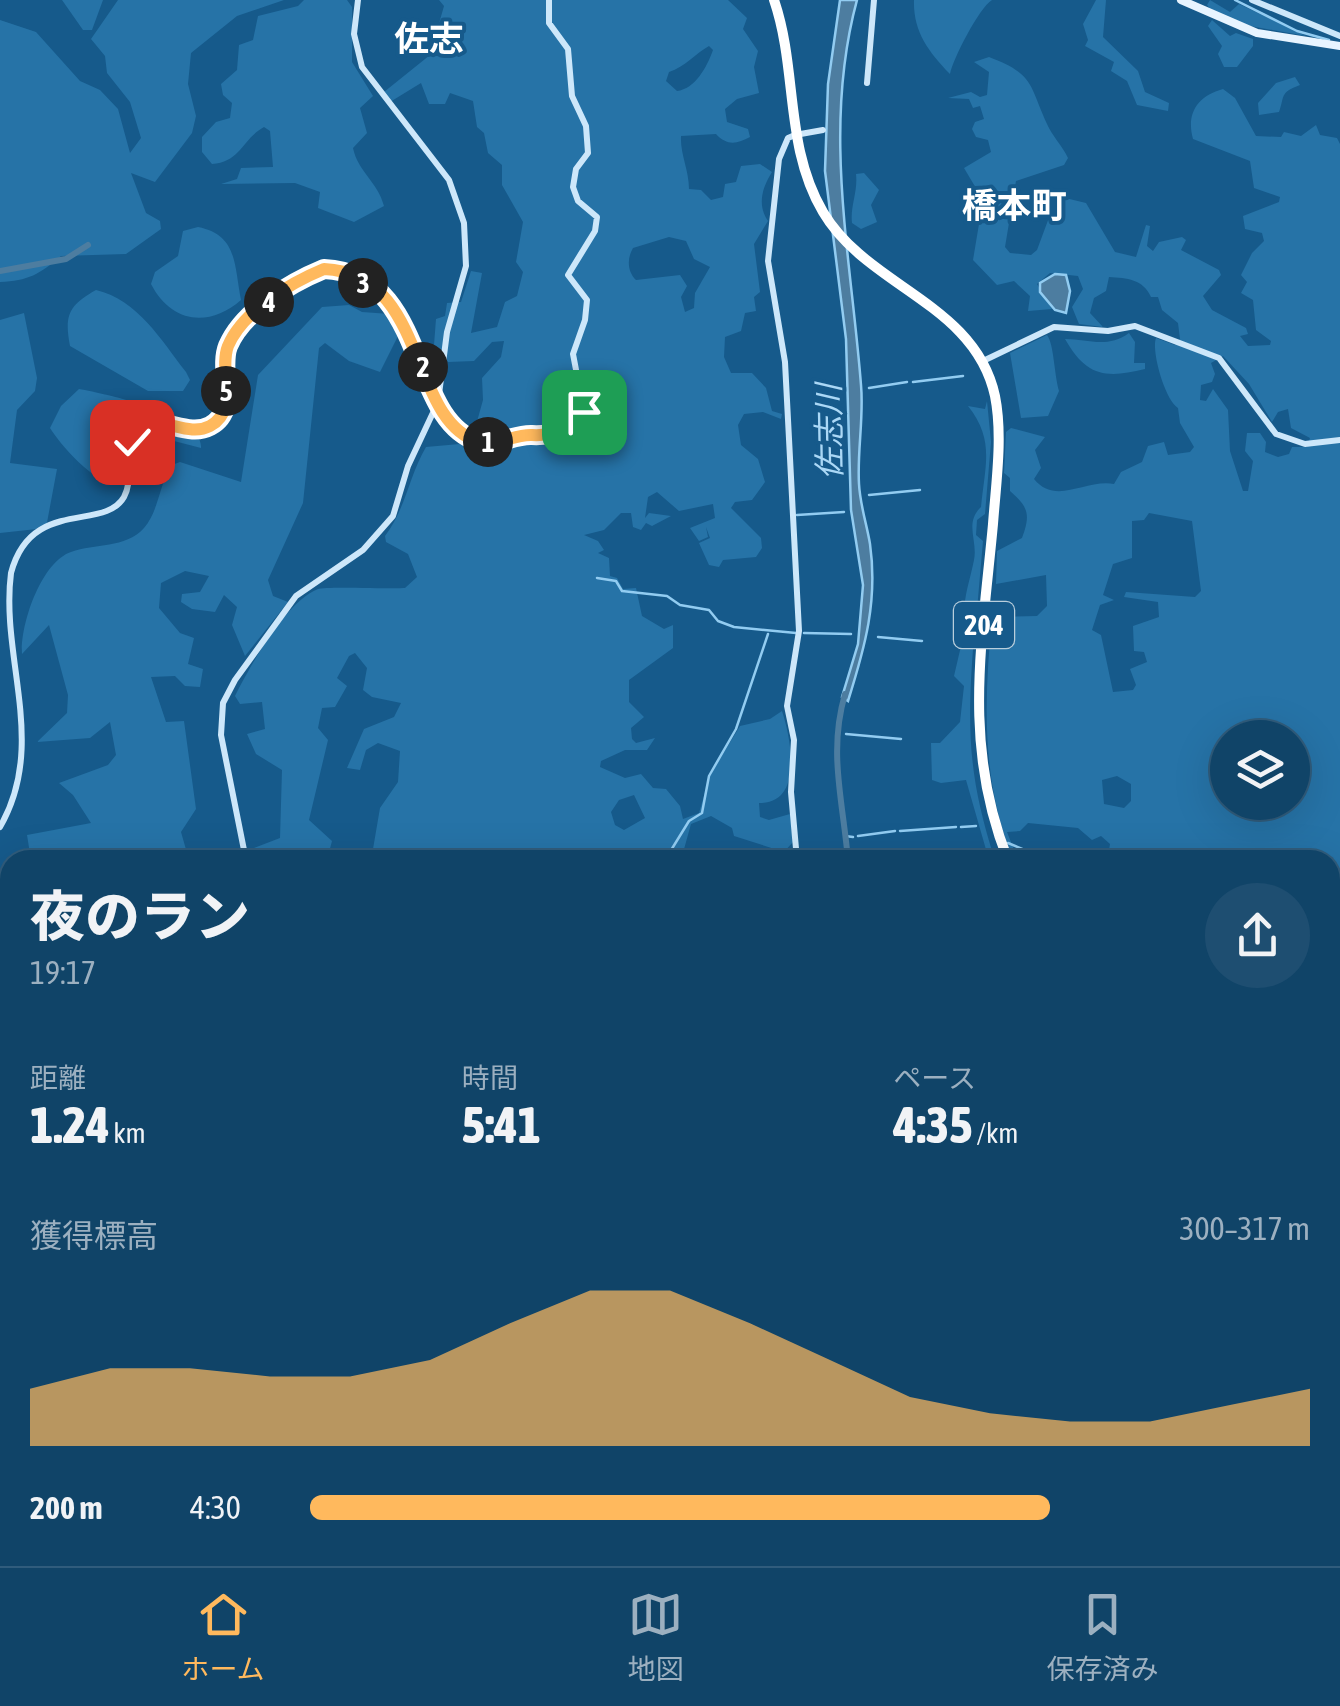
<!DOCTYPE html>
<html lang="ja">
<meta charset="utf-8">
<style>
body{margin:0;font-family:"Asap Condensed","Noto Sans JP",sans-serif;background:#1e4e71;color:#f1f3f6;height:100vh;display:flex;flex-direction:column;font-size:38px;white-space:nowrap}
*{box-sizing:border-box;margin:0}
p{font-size:32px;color:#9cb0c0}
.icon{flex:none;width:55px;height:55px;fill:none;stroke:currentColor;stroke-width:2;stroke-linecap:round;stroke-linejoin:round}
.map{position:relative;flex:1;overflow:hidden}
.side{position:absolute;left:0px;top:850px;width:1340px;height:718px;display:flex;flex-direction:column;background:#104468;border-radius:30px 30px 0 0;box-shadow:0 10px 40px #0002,0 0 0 2px #305c7c}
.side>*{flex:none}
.tools{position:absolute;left:1210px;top:720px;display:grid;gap:20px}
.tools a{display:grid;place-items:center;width:100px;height:100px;border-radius:50%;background:#104468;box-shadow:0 10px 40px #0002,0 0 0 2px #305c7c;font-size:50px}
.pin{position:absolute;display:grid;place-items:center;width:85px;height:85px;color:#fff;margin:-42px;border-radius:20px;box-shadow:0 5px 15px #0006}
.km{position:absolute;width:50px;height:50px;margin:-25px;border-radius:50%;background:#222;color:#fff;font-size:28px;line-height:50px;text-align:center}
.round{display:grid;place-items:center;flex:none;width:105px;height:105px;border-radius:52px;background:#1e4e71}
.overview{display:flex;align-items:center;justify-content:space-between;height:170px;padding:0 30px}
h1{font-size:55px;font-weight:800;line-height:75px}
.stats{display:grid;grid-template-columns:repeat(3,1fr);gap:15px;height:170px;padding:10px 30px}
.stats div{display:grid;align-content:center}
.stats b{font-size:50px;font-weight:800}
.stats small{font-size:28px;font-weight:400}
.stats p{font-size:28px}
.chart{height:280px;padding:20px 30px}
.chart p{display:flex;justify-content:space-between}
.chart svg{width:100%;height:180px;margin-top:10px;fill:#ffb95d;opacity:.7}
ul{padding:0 30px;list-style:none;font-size:32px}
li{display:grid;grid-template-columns:160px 120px 1fr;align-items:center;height:75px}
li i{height:25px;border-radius:12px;background:#ffb95d}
.tab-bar{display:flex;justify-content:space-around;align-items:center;height:140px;border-top:2px solid #305c7c;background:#104468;font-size:28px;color:#9cb0c0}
.tab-bar a{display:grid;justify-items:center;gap:5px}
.tab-bar .on{color:#ffb95d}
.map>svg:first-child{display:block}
.green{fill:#2673a7;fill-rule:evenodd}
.water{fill:#4d7da0;stroke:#92ccf1;stroke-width:2.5}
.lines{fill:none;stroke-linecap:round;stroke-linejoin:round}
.stream{stroke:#92ccf1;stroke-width:2.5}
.river{stroke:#4d7da0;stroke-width:6}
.secondary{stroke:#cde7fa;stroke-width:6}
.primary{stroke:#e7f4ff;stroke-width:8}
.highway{stroke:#fff;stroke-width:10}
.route-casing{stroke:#fff;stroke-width:20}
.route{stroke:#ffb95d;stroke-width:12}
.labels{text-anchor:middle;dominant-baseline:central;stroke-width:8;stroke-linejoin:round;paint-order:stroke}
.shield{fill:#165a8b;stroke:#b9cedc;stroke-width:2.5}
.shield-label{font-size:28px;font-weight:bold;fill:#fff}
.water-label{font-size:32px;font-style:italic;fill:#abd8f6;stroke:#165a8b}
.quarter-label{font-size:35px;font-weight:bold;fill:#fff;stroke:#165a8b}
</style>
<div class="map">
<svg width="1340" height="1566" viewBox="0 0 1340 1566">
<rect width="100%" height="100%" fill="#165a8b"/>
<path class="green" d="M62 0H103L92 30H83Z
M118 0H284L237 16 191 53 188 84 196 116 192 133 155 182 131 173 146 213 160 221 161 229 126 254 61 256C40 274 28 281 0 282V20L36 32 80 81 100 90 118 109 130 153 141 138 130 102 107 73 105 56 91 39Z
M304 0H347L352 7V62L373 96 360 108 367 133 353 148C358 172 378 182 384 206L354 222 318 208 320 192 295 183 221 184 237 179 241 168 273 167 270 131 264 127C242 139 241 162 212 164L202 152V137L216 122 230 118 232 103 223 95 221 84 237 70 239 45 253 40 258 16 298 6Z
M439 0H728L747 18 743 29 758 51 754 67 759 93 737 99 725 109 727 122 748 129 750 137C737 144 727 146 716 134L681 136C680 154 689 170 689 189L701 190 711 200 723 197 725 184 736 182 741 166 760 164 772 172C762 188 757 205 768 221L754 244 760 292 754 297 756 311 745 313 741 331 725 337 724 357 731 373H752L766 388 772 411 782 414 781 419 763 412 744 414 738 425 741 445 758 459 765 482 752 500 735 502 731 508 761 538 762 548 756 557 723 560 719 567 709 565 699 543 710 538 706 527 708 537 699 541 690 528 715 518 713 504 679 511 657 492 648 497 645 518 649 513 671 516 652 526 646 523 641 530 633 527 631 513H621L604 530 584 535 598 541 604 550 598 553 609 558 610 576 617 578 623 589 636 588 642 616 664 629 673 625V648L629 680V702L644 717 631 728 632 739 636 743 655 738 647 750H625L601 761 600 767 625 778 641 774 653 788 666 789 680 806 683 819 699 813 710 775 740 726 770 719 782 711C791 738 804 804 759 803L760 817 769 820 790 814 793 842 784 852 734 836 732 828 711 816 691 824 681 860H408L409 853 373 849 380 808 398 782 400 751 378 743 366 750 360 770 347 768 364 729 394 717 401 703 372 697 363 690 367 668 355 653 349 656 337 678 347 686 335 707 322 708 318 728 328 740 309 820 332 841 327 860H253L254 848 280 838 282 770 256 754 247 734 265 729 262 702 240 704 235 696C251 665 285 602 318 589 326 586 389 589 405 588L417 577 408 554 386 542 385 536C406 508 409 476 426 447L471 443 483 400 482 378 501 357 504 341 492 342 474 361 448 362 434 345 436 319 445 316 447 303 461 302 471 271 482 273 471 333 497 327 505 302 517 296 523 272 516 262 523 222 502 185V165L488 153 484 133 477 127 473 101 450 93 445 104H429L421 83 390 102 384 92 430 55 444 6ZM709 46 713 50C707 67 695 89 677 91L666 81 669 72C685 67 696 53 709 46ZM669 237 686 241 694 259 710 267 695 293 694 308 685 312 681 297 687 286 680 275 636 280C627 271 627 258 633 248ZM634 795 645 818 624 830 615 825 611 812 619 800Z
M914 0H992C979 8 953 59 950 74 928 51 913 31 914 0Z
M1096 0H1106L1103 37 1138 71 1145 92 1169 103 1168 111 1137 105 1127 81 1111 71 1114 62 1085 46 1088 40 1083 24Z
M1210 0 1230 12 1239 4 1306 36 1250 26 1211 10 1207 5Z
M1212 20 1230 36 1236 33 1253 39V46L1237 67H1224L1218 54 1222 46 1208 26Z
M989 57C1034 74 1029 84 1047 124 1052 136 1062 145 1068 158L1064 165 1016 181 1005 247 1010 253 1031 255 1037 250 1057 196 1086 203 1115 252 1136 257 1146 225 1150 226 1147 246 1153 251 1159 242 1182 237 1186 240 1181 250 1219 270 1221 275 1203 296 1212 310 1246 328 1248 334 1240 336 1248 346 1270 345 1271 341 1256 330 1253 300 1241 293 1247 282 1241 275 1252 253 1264 241 1262 233 1245 229 1243 216 1279 202 1280 197 1254 188 1250 161 1193 139C1186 114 1197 96 1223 89L1235 98 1256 136 1281 137 1284 132 1301 136 1316 125 1320 135 1337 138 1340 144V880L1330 875V860H1128L1109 850 1110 844 1101 836 1092 840 1078 828 1028 823 1020 831 1007 832 1018 860H1013C981 779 984 702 992 617L1037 616 1047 606 1046 575 996 584 997 551 1022 538C1031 514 1028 507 1010 491V478L1004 473 1006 432 1011 428 1045 437 1035 450 1041 468 1034 479C1056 506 1085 479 1114 484L1121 472 1142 462 1148 446 1164 442 1168 455 1190 452 1194 447 1180 423 1178 408C1165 400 1151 351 1156 338L1175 345 1180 339 1178 323 1162 310 1158 297H1151C1143 279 1127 278 1109 277L1106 291 1094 298 1090 313 1103 327 1079 324 1072 307 1083 289 1078 276 1050 273 1037 284 1052 309 1028 311 1030 296 1014 281 997 285 973 260 983 200 964 168 991 152 988 140 976 137 972 129 975 122 984 119 980 106 973 108 969 99 948 98 971 92 980 97 987 95 989 72 974 62ZM1223 356 1249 384 1272 422 1278 412 1288 409 1291 428 1310 438 1307 447H1292L1289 454 1278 457 1265 452 1266 442 1260 433H1247L1245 451 1253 461 1248 491H1243L1230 451 1228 410 1213 389 1206 401 1200 400 1201 385 1212 382 1215 374 1211 363ZM1149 513 1192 521 1201 591 1195 597 1126 592 1124 597 1158 602 1159 617 1133 626 1134 651 1144 652 1147 662 1130 669 1136 685 1133 690 1113 692 1101 635 1092 630 1100 605 1114 600 1103 595 1113 564 1132 558V521L1144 520ZM1228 738H1292V802H1228ZM1117 776 1131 784V801L1124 808 1104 804 1102 780Z
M1295 77 1300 85C1279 93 1285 96 1279 112L1259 115 1258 103 1276 83Z
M864 173 879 190 871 205 877 222 861 229 852 223C850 206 858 192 856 174Z
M198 227C238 235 234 265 241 300 209 328 171 323 151 284L155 272 178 256 183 231Z
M96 290C138 300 161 340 186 372L190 380 183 391H148L70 346C64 315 69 305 96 290Z
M349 305 362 312 404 315V324L380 372 349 361 325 343 319 348 303 503 268 580 273 596 288 602 245 656 232 625 237 607 224 595 215 612 192 609 181 602 182 594 200 592 209 576 185 571 161 583 159 608 180 633 194 638 188 664 203 669 200 687 185 686 175 676 151 677 166 722 184 721 196 809 181 832 189 860H31L27 835 91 823 73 795 59 783 108 765 116 755 110 722 90 738 37 742 67 713 68 695 49 625 22 654C20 625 41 562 71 552 95 543 125 549 144 528 159 511 159 484 172 465L180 462 241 482 258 375 322 307Z
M24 313 37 378 35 391 17 410 10 463 57 469 46 528 0 533V320Z
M1129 333 1135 342 1134 363H1145V369C1105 379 1086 376 1065 339 1088 339 1107 349 1129 333Z
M1047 335C1054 344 1054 373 1059 391L1048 416 1021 418 1010 353Z
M79 389C107 394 204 415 201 448L174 441 156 443C147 453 143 466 136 476 112 507 61 446 50 428L61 406Z
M987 401 991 442 985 514 977 520 976 535 983 541 977 610 964 615C964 595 970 580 974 560 978 541 964 523 981 507 985 465 995 440 968 406L985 409Z
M974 636C967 725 967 774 995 860H989L966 780 941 783 932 780 931 743H940L960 722 964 686 954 676 961 646Z
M1340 921V1091L1330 1089V924Z
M1330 1107 1340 1109V1464L1330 1472Z
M0 1271 5 1273C11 1303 19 1380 0 1402Z
M372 1558H511L510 1566H374Z
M792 1558H909L914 1566H785Z
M1015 1558H1095V1566H1018Z
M1108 1558H1199L1198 1566H1115Z"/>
<path class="water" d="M840 0H857C822 129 851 256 861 385 864 418 857 451 859 484 860 505 867 525 870 544 878 601 865 647 848 701L842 697 858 644 863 585 851 510 846 339 825 171 828 84Z
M1055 274 1066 275 1070 291 1066 313 1055 310 1040 292V283Z
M0 1445 10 1448V1541L0 1540Z"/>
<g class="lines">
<path class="stream" d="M1235 0 1297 31 1329 40
M913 382 963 376
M869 388 907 382
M869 495 920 490
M797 515 844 512
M597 578 616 581 622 591 667 596 680 605 709 610 718 621 734 627 796 633
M804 633 851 634
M878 637 922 641
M846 734 901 739
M961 827 976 826
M900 831 956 827
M845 836 853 837
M858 836 895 831
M1008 843 1032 853
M1035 853 1060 860
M665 860 689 821 702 813 709 776 736 729 768 634
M1265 860 1272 854"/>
<path class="river" d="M0 271 66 259 88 245
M845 694C828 752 843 801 848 860
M0 947 10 960
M10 1165 5 1184 10 1208
M981 1558 987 1566
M740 1566 751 1558"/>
<path class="secondary" d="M1252 0 1340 36
M867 83 874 0
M983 361 1054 327 1108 331 1135 326 1219 358 1276 434 1305 444 1340 440
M0 827C48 744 0 658 11 573 31 497 104 532 124 497 136 475 120 442 146 427 168 415 190 439 212 425 239 408 218 370 228 346 243 313 284 288 314 273 331 266 343 273 358 281 427 315 420 426 480 442 493 445 505 437 517 435 546 431 556 436 583 418L575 394 577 375 573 354 585 320 587 300 568 275 595 231 597 217 578 201 573 187 576 169 588 153 586 126 572 96 568 49 549 23V0
M246 860 221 735 223 703 235 680 296 596 363 550 393 516 408 466 438 402 447 332 466 266 464 223 449 180 362 67 354 34 358 0
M797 860 791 792 794 740 787 706 799 631 785 362 768 261 779 159 788 138 795 135 823 130
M0 1048 10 1049
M582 1558 586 1566
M942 1558 943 1566
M199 1566 209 1558
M214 1566 217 1558
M320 1566 324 1558
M651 1566 654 1558"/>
<path class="primary" d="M1181 0 1257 33 1340 46"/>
<path class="highway" d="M774 0C798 70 784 146 823 212 867 287 975 303 995 396 1003 436 996 483 993 524 982 643 962 745 1008 860
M1330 1095 1340 1097
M1330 1103 1340 1105"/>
</g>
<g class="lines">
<g class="route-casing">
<path id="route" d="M132 442 157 423C174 424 193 435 210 426 240 410 218 371 228 346 243 311 290 283 324 269 429 274 407 420 479 442 496 447 514 434 532 435 549 436 576 430 584 412"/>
</g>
<use href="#route" class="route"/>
</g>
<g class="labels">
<rect class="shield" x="954" y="602" width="60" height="46" rx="8"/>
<g class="shield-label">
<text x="984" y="625">204</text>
</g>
<g class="water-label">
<text transform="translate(829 432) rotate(-91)">佐志川</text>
</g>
<g class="quarter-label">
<text x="429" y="38">佐志</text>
<text x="1014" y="205">橋本町</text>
</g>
</g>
</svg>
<div class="tools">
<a><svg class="icon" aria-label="layers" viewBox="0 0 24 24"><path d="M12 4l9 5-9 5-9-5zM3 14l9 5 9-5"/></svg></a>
</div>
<div class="pin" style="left:584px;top:412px;background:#1e9e55"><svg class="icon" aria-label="arrive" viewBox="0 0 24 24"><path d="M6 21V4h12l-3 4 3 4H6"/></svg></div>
<div class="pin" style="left:132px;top:442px;background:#d93025"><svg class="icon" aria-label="check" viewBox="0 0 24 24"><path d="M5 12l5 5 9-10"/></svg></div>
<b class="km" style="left:488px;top:442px">1</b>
<b class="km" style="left:423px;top:367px">2</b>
<b class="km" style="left:363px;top:283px">3</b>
<b class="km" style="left:269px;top:302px">4</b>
<b class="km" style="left:226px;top:391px">5</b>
<section class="side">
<div class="overview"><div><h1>夜のラン</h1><p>19:17</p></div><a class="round"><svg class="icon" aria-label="share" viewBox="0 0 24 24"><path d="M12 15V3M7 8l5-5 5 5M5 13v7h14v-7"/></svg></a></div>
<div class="stats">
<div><p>距離</p><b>1.24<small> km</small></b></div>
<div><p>時間</p><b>5:41</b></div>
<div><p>ペース</p><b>4:35<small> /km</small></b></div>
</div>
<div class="chart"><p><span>獲得標高</span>300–317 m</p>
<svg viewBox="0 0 160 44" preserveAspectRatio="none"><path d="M0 44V30L10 25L20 25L30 27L40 27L50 23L60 14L70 6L80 6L90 14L100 23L110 32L120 36L130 38L140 38L150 34L160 30V44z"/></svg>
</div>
<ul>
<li><b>200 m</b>4:30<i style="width:74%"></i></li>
</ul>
</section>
</div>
<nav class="tab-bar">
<a class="on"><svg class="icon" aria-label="home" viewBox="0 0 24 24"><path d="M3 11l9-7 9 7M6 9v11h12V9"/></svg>ホーム</a>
<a><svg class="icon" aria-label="map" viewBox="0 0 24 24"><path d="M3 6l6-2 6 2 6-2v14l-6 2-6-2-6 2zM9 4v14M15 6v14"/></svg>地図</a>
<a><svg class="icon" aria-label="saved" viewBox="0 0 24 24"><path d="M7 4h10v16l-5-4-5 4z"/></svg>保存済み</a>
</nav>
